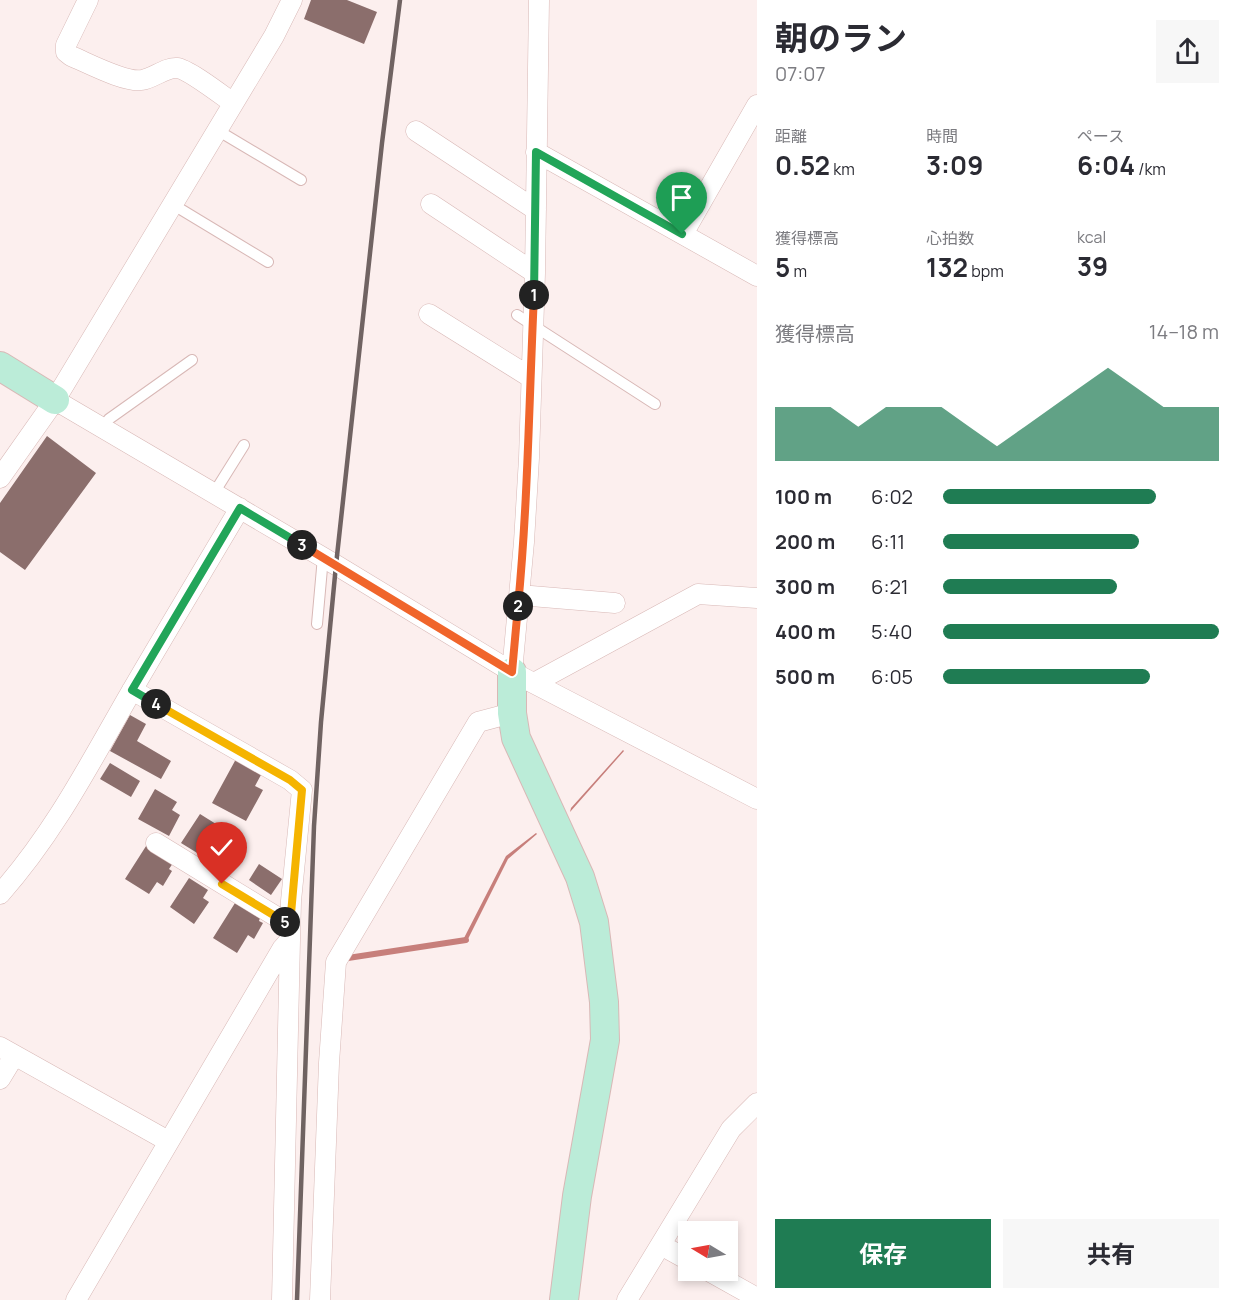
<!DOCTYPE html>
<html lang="ja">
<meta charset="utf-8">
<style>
body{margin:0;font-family:Manrope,"Noto Sans JP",sans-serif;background:#f7f7f7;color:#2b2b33;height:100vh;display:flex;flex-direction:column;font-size:22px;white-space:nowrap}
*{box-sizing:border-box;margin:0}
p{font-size:20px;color:#7c7c81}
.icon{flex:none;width:33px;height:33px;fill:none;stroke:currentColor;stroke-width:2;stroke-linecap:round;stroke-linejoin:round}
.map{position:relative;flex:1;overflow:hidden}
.sheet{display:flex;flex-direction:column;background:#fff;width:480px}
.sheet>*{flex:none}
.needle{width:39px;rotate:280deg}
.buttons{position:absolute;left:678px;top:1221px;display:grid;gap:12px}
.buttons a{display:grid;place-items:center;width:60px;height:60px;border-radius:0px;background:#fff;box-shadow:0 3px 9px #0003;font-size:30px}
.pin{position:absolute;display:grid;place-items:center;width:51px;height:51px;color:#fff;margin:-62px -26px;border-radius:50% 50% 50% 0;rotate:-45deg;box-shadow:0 0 6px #0007}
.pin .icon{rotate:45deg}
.km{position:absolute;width:30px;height:30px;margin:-15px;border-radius:50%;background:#222;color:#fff;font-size:16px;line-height:30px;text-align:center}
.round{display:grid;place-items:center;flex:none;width:63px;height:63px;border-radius:0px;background:#f7f7f7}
.head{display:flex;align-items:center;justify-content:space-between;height:102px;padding:0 18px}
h1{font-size:33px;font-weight:700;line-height:45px}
.metrics{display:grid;grid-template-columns:repeat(3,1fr);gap:9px;height:102px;padding:6px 18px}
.metrics div{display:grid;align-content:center}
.metrics b{font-size:26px;font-weight:700}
.metrics small{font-size:16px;font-weight:400}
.metrics p{font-size:16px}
.chart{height:168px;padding:12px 18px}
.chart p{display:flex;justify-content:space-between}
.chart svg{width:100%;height:108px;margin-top:6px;fill:#1f7c53;opacity:.7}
.primary-button{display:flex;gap:12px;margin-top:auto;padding:12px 18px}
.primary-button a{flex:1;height:69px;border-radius:0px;background:#1f7c53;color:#fff;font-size:24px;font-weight:700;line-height:69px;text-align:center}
.primary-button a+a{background:#f7f7f7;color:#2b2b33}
ul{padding:0 18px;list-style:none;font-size:20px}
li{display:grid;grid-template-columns:96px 72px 1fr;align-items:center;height:45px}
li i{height:15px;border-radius:8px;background:#1f7c53}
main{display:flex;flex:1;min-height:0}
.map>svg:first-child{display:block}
.water{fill:#c77f7b}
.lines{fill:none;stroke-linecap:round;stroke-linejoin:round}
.stream{stroke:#c77f7b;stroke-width:6}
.building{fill:#8b6e6c}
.lane-casing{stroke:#d8b8b6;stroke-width:12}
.street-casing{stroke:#d8b8b6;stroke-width:21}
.secondary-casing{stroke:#d8b8b6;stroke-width:30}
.lane{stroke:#fff;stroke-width:10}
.street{stroke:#fff;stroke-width:20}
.secondary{stroke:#bbecd8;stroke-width:28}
.rail{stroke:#706362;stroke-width:4.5}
.split-1-casing{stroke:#fff;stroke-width:12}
.split-2-casing{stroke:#fff;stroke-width:12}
.split-3-casing{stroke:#fff;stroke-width:12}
.split-4-casing{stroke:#fff;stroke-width:12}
.split-5-casing{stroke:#fff;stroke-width:12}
.split-6-casing{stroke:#fff;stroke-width:12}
.split-1{stroke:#22a559;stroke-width:8}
.split-2{stroke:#f0652b;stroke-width:8}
.split-3{stroke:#f0652b;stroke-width:8}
.split-4{stroke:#22a559;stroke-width:8}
.split-5{stroke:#f5b400;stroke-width:8}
.split-6{stroke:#f5b400;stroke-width:8}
</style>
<main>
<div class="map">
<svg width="757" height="1300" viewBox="0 0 757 1300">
<rect width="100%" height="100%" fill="#fcefee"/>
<path class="water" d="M623 750 624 751 570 812 571 808Z
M536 833 537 834 508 859 467 941 464 938 506 856Z"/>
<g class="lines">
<path class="stream" d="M348 958 466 940"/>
</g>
<path class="building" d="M311 0H347L377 12 364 44 304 19Z
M47 436 96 473 25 570 0 552V503Z
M130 715 146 724 137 741 171 761 161 779 110 751Z
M236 759 262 773 255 786 263 790 246 821 212 803Z
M110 763 140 781 131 797 100 779Z
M155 789 177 802 172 810 180 815 169 836 138 819Z
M200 814 216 824 213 830 221 836 207 859 181 843Z
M148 843 175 860 169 869 172 871 163 886 157 882 149 894 125 879Z
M259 864 282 879 271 895 249 880Z
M189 878 208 890 203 898 209 902 194 924 170 907Z
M235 903 260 918 259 921 263 923 254 939 248 935 237 953 213 938Z"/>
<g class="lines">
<g class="lane-casing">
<path id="lane" d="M217 130 301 180
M172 204 268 262
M517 315 655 404
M102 428 109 419 192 360
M214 493 244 445
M317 624 323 557"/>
</g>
<g class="street-casing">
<path id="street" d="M88 0 66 45V52L71 56C88 63 125 83 142 80 154 78 166 67 177 68 188 69 223 96 233 103
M416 131 536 210
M536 152 757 276
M431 204 535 273
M683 234 757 105
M429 314 530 377
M55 400 336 565 512 672 757 799
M0 478 55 400 274 36 292 0
M519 595 615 603
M512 672 524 542 529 458 535 273 539 0
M534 683 698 594 757 598
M156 843 290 925
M0 894C55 832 90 763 131 692 167 630 204 569 240 508
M0 1047 168 1141
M0 1079 14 1056
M661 1245 688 1260
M707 1270 757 1298
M76 1300 282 949 290 940 291 901 302 790 290 780 132 690
M282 1300 290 940
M320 1300 329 1063 336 962 478 722 512 713
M627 1300 731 1129 757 1103"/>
</g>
<g class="secondary-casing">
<path id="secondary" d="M0 366 55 400
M512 672V713L516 738 580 877 594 922 604 1002 605 1040 577 1196 564 1300"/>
</g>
<use href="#lane" class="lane"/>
<use href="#street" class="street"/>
<use href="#secondary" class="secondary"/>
<path class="rail" d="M297 1300 314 826 321 722 336 565 382 143 400 0"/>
</g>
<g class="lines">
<g class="split-1-casing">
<path id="split-1" d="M534 295 536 152 682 234"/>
</g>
<g class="split-2-casing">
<path id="split-2" d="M518 606C528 503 529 399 534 295"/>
</g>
<g class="split-3-casing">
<path id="split-3" d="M302 545 512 672 518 606"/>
</g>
<g class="split-4-casing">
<path id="split-4" d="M156 704 132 690 240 508 302 545"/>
</g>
<g class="split-5-casing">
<path id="split-5" d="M156 704 290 780 302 790 290 925 285 922"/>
</g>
<g class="split-6-casing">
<path id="split-6" d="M222 884 285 922"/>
</g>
<use href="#split-1" class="split-1"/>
<use href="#split-2" class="split-2"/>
<use href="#split-3" class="split-3"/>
<use href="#split-4" class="split-4"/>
<use href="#split-5" class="split-5"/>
<use href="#split-6" class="split-6"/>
</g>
</svg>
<div class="buttons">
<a><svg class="needle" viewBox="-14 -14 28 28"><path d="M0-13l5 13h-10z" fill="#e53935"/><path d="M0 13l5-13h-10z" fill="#7c7c81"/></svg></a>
</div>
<div class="pin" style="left:682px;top:234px;background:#1e9e55"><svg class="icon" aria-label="arrive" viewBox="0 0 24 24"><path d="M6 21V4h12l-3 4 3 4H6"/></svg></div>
<div class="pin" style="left:222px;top:884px;background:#d93025"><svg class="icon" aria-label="check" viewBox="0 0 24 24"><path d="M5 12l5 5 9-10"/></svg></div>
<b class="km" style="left:534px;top:295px">1</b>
<b class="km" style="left:518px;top:606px">2</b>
<b class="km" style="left:302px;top:545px">3</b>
<b class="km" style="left:156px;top:704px">4</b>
<b class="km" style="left:285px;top:922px">5</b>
</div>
<section class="sheet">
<div class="head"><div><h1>朝のラン</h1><p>07:07</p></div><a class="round"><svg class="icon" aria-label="share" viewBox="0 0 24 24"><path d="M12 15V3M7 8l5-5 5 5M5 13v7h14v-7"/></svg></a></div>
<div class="metrics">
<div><p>距離</p><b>0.52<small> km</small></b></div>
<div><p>時間</p><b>3:09</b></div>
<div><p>ペース</p><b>6:04<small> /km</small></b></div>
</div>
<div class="metrics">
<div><p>獲得標高</p><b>5<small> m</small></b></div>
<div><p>心拍数</p><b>132<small> bpm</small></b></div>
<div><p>kcal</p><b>39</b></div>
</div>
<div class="chart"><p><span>獲得標高</span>14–18 m</p>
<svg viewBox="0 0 160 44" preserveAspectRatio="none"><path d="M0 44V22L10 22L20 22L30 30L40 22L50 22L60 22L70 30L80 38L90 30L100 22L110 14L120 6L130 14L140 22L150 22L160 22V44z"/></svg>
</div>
<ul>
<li><b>100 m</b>6:02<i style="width:77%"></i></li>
<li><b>200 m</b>6:11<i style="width:71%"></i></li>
<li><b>300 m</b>6:21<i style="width:63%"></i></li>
<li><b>400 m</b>5:40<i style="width:100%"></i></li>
<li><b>500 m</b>6:05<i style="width:75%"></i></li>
</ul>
<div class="primary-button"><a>保存</a><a>共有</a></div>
</section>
</main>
